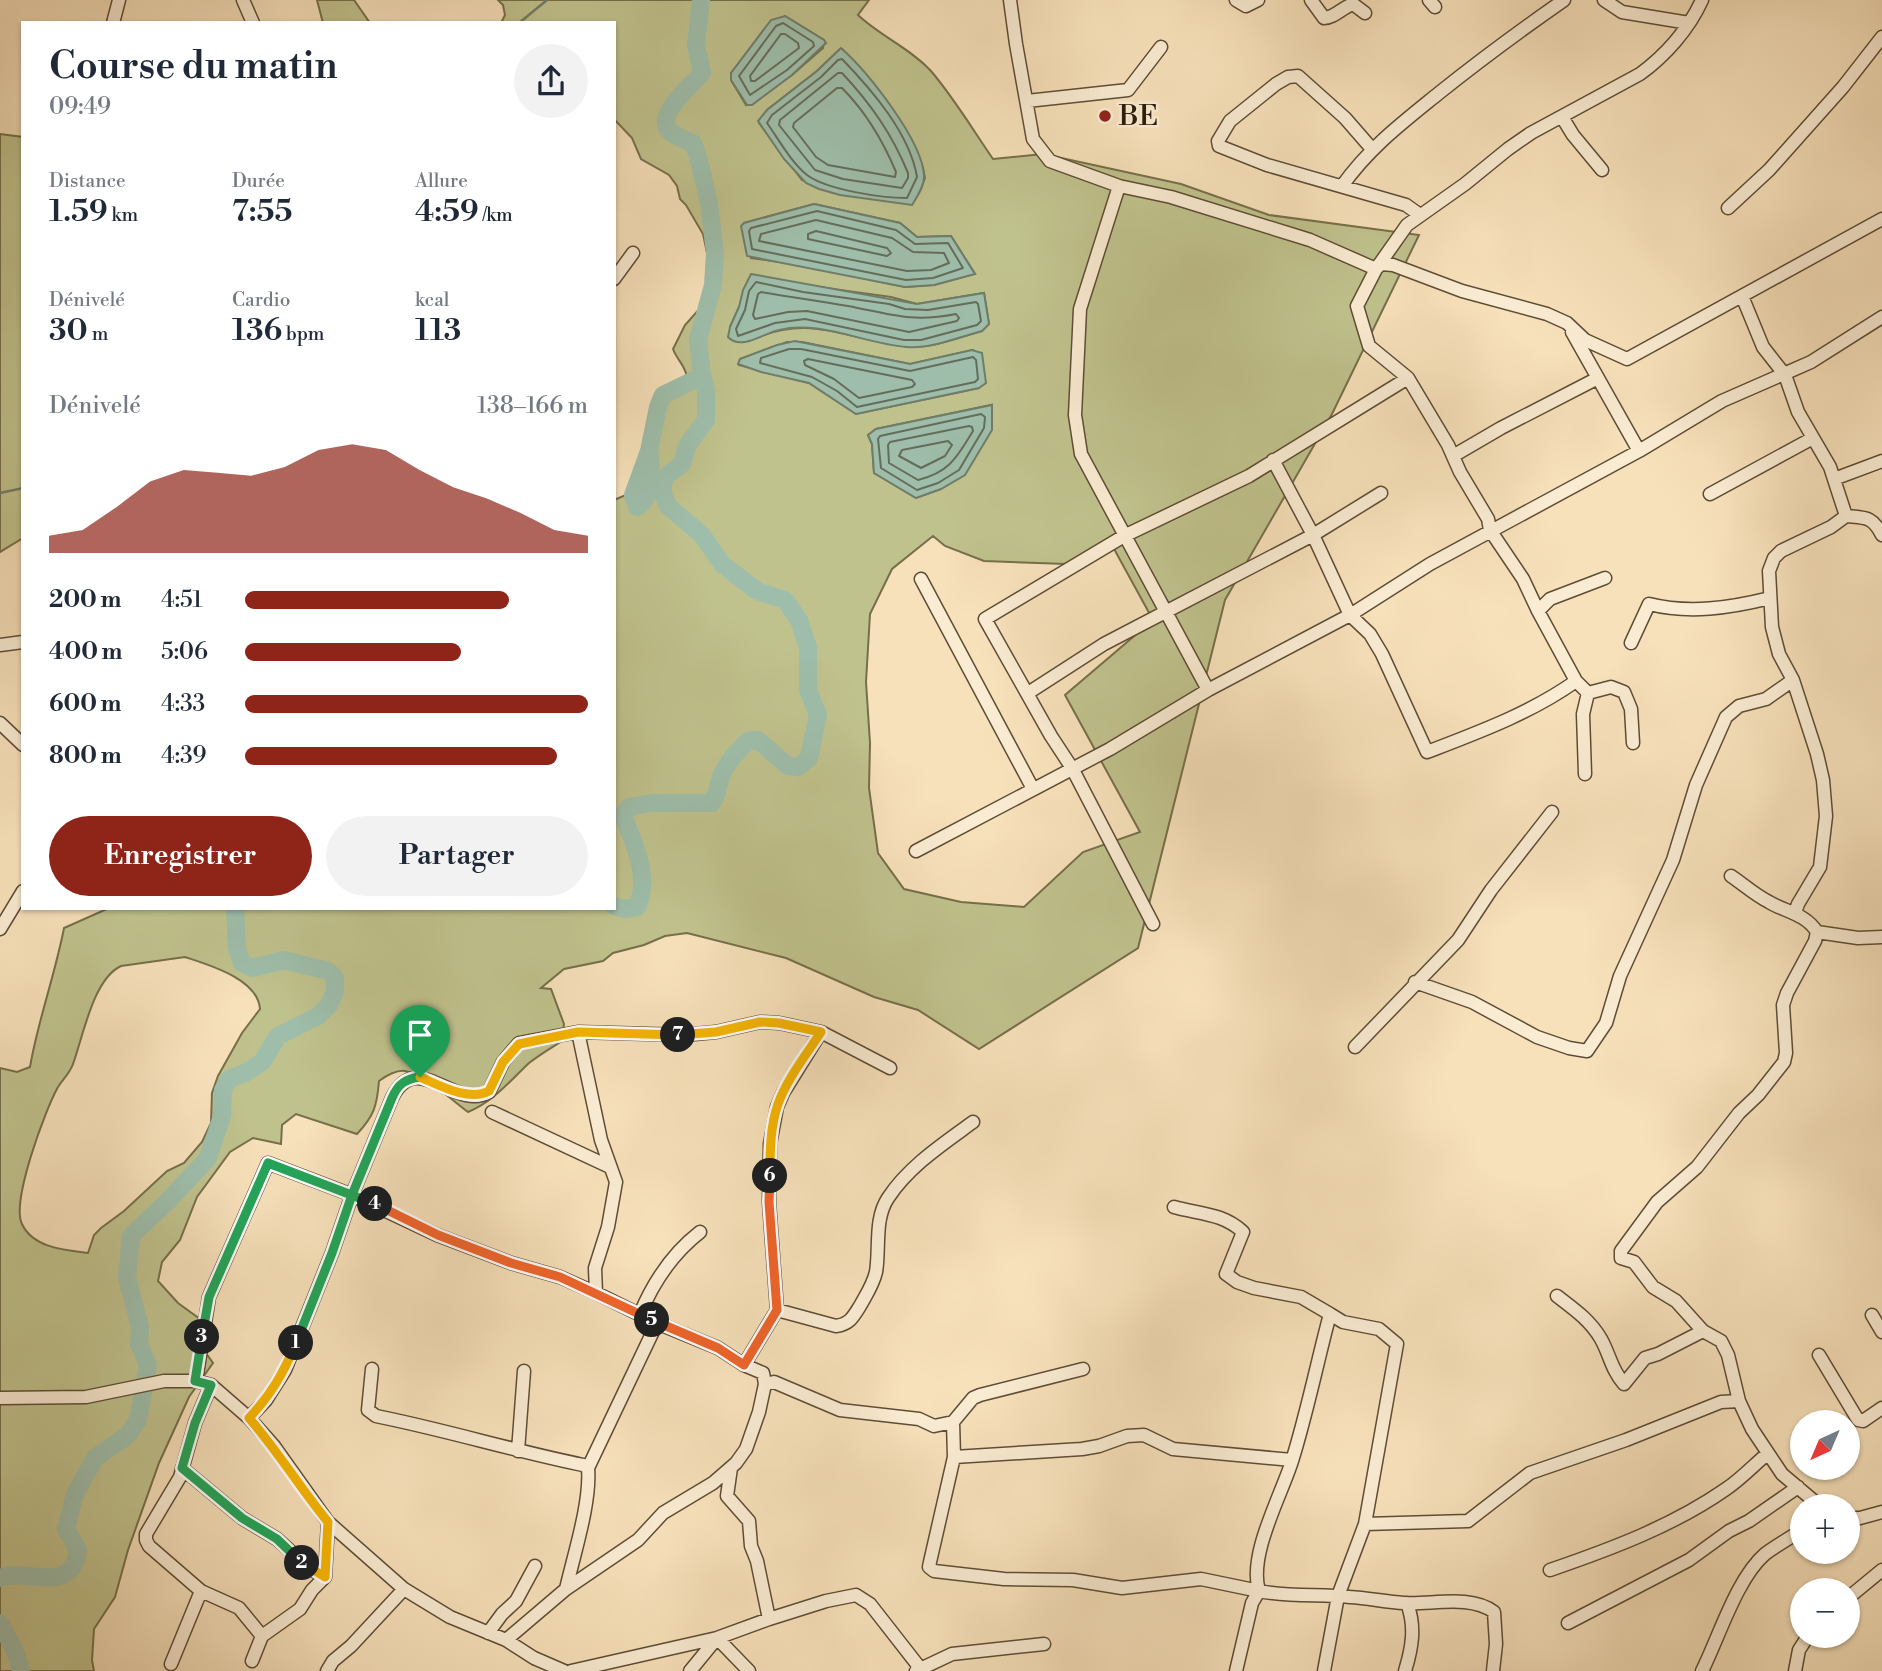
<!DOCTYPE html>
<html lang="fr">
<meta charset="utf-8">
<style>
body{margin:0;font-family:"Libre Bodoni",serif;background:#f2f2f3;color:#1f2937;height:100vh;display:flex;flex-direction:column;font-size:26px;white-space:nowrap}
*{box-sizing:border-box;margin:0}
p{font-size:23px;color:#747a83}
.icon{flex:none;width:38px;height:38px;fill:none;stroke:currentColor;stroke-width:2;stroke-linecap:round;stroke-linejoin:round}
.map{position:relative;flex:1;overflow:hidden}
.details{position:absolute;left:21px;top:21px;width:595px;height:889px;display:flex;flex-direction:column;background:#fff;border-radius:0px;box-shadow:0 2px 5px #0004}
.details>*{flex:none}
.needle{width:46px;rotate:224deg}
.controls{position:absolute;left:1790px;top:1410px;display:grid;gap:14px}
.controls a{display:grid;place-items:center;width:70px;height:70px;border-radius:50%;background:#fff;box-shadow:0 2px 5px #0004;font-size:35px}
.pin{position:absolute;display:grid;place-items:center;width:60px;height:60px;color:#fff;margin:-72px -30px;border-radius:50% 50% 50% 0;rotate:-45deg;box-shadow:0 0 7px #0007}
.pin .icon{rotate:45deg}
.km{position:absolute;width:35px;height:35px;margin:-18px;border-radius:50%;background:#222;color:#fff;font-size:19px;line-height:35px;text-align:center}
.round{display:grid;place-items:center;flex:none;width:74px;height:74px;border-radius:37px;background:#f2f2f3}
.summary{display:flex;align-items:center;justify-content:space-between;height:119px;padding:0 28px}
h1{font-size:38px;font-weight:600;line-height:52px}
.figures{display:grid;grid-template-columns:repeat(3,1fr);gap:10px;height:119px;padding:7px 28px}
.figures div{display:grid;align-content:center}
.figures b{font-size:30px;font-weight:600}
.figures small{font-size:19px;font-weight:400}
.figures p{font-size:19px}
.chart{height:196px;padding:14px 28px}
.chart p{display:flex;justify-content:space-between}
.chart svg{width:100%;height:126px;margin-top:7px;fill:#8f2418;opacity:.7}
.action{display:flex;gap:14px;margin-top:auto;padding:14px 28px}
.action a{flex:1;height:80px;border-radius:42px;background:#8f2418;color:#fff;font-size:28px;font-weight:600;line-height:80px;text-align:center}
.action a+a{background:#f2f2f3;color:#1f2937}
ul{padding:0 28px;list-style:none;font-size:23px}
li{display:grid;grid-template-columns:112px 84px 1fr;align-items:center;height:52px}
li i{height:18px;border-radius:9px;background:#8f2418}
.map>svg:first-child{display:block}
.green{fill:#c0c28d;stroke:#766f4a;stroke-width:2;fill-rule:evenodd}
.water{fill:#9ebeab;stroke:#707d6a;stroke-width:2}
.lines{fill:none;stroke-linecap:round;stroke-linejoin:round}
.shore{stroke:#646d5a;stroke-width:2}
.stream{stroke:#707d6a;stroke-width:2.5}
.river{stroke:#9ebeab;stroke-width:18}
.minor-casing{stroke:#5e4d35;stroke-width:15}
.minor{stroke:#faecd3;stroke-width:12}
.split-1-casing{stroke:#fff;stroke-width:14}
.split-2-casing{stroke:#fff;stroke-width:14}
.split-3-casing{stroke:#fff;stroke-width:14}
.split-4-casing{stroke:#fff;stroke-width:14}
.split-5-casing{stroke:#fff;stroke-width:14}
.split-6-casing{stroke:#fff;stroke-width:14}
.split-7-casing{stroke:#fff;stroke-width:14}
.split-8-casing{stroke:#fff;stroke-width:14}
.split-1{stroke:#22a559;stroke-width:9}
.split-2{stroke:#f5b400;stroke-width:9}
.split-3{stroke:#22a559;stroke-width:9}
.split-4{stroke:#22a559;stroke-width:9}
.split-5{stroke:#f0652b;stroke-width:9}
.split-6{stroke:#f0652b;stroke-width:9}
.split-7{stroke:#f5b400;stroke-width:9}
.split-8{stroke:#f5b400;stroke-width:9}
.poi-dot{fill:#8f2418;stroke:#faecd3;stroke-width:2.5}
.labels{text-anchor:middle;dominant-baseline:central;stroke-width:5;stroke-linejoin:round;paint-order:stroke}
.poi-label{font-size:28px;fill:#2b1c08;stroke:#faecd3;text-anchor:start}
</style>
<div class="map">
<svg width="1882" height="1671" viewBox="0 0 1882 1671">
<rect width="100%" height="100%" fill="#f7e1bb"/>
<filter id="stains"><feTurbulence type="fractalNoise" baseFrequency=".00286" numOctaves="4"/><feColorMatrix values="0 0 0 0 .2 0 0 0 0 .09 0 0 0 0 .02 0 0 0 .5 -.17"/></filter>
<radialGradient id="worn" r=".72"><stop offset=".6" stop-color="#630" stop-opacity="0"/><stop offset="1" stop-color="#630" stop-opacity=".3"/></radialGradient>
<path class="green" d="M317 0H354L370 23H323Z
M498 0H869L858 15C880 36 910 48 931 71 954 98 973 130 993 159L1043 154 1181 184 1269 215 1419 235 1332 414 1225 600 1138 948 979 1049 918 1010 874 997 786 958 687 933 665 936 644 945 613 953 603 961 564 969 541 988 551 989 564 1024 562 1041C551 1048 539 1055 529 1063 510 1081 493 1102 468 1112 452 1100 425 1075 405 1071 397 1070 386 1076 379 1081 377 1106 374 1116 357 1134L296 1114 282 1125 281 1144 253 1138 230 1152 197 1197 180 1240 162 1262 158 1281 178 1303 200 1319 206 1353 213 1363 189 1397 159 1463 128 1550 115 1597 94 1629 92 1660 94 1671H0V1068L17 1072 30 1067C38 1020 55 975 64 928L109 908H614V500L626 495 638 468 657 397 671 385 687 377C685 365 677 360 673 349L685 325 703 305 710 267 703 234 686 205 680 199 677 186 669 175 641 159 632 138 614 119V23H501L505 15 503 5ZM785 16 824 40 823 48 792 75 746 105 731 80V73L758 39ZM840 49 844 51 887 101 909 136 923 168 925 178 915 199 802 180 759 123 767 110 817 71ZM814 204 900 223 917 237 951 236 975 274 934 285 905 287 801 265 751 258 744 223ZM804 285 891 297 917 304 984 293 989 324 982 331C957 338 928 350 902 346 843 338 808 313 749 341L730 327 739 307ZM787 342H802L910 364 973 350 979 388 856 414 809 383 739 365 740 359ZM991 405 941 489 916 498 874 473 872 444 868 435 876 429ZM933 536 945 546 984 561 1066 564 1113 547 1153 620 1065 695 1140 832 1083 852 1024 907 961 902 904 889 878 853 869 788 870 743 866 682 870 614 892 569ZM185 957C209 965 258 979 260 1009L242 1033 218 1076 212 1093 211 1123 202 1142 184 1163 167 1171 124 1211 101 1228 94 1235 88 1253C65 1250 33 1248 22 1224 11 1202 45 1110 58 1087 63 1079 70 1073 73 1064 83 1037 93 979 121 966Z
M0 134 23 137V538L0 552Z"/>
<path class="water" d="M785 16 824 40 826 43 792 75 752 105H747L731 80V73L771 20Z
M841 48C867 71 923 141 924 176 925 185 917 197 912 205L840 195 819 189 806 183 784 159 758 121 767 110 817 71Z
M814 204 900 223 917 237 951 236 975 274 934 285 905 287 747 256 741 226 744 223Z
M751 274 917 304 984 293 989 324 982 331C959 337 931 349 907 347 864 344 822 320 779 330 764 333 741 351 728 337L730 327 739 307 743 290Z
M795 341 910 364 972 350 982 353 986 383 979 388 856 414 809 383 761 372 738 364 740 359 777 345Z
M992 405V430L965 475 941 489 916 498 874 473 872 444 868 435 876 429Z"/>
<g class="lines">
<path class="shore" d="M783 23 813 42 814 46 787 70 750 95 739 76 776 26Z
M781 34H785L798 43 799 48 755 81H751L750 76Z
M842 59C872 90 910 134 917 177L907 198C882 198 827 190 807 175 791 162 779 140 767 123L772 115 821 77 838 60Z
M838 73H842C871 104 892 134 908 173V178L902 188 843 179 815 170 779 125 780 120Z
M837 88H842C866 112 883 141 896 172L895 177 828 165 816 157 793 127 794 123Z
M817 211 896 230 915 244 948 243 963 268 933 278 906 280 752 249 749 231 751 228Z
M816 220 892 238 913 252 944 253 949 263 931 270 907 271 759 241 761 234Z
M816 231 887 248 891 253 887 256 808 239V234Z
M756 282 803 292 889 304 905 309 928 310 976 302 978 304 981 321 977 325 921 340H904L805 319 775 323 738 336 736 329 745 310 749 291Z
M761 292C790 297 819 301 848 306 890 314 911 323 956 314L959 318 957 321 909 332 807 311 788 312 755 319 753 315 758 294Z
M789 349H801L910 371 973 357 976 360 978 379 975 382 857 407 837 391 812 377 760 363 761 358Z
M808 359 912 380 915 384 912 387 859 398 834 379 805 365 804 361Z
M981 414 985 417 984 428 959 470 938 483 917 490 881 468 878 439 880 436Z
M969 426 972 427 973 431C957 457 950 472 918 480L889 463 888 445 890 442Z
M948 441 952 445 945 456 921 468 899 456 902 450Z"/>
<path class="stream" d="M519 23 547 0
M0 493 23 488"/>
<path class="river" d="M649 451C652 469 655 496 637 507L633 495 649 451 658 407 663 395 702 376
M614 906 624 909 637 907C651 879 634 842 623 816L629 807 651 803H712C718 794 718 784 722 774 728 761 738 751 748 741L758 740 788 766 798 767 809 758 818 715 808 690V647L799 620 785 600 757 591 722 564 702 535 668 506 663 494V484L666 476 682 464 687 446 706 420V390L702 376 698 340 713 285 715 253 709 203 698 157 693 143C685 140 673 136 668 129 657 113 692 85 702 73L696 45 701 0
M0 1578C27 1567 72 1597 78 1550L66 1529 75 1494 95 1458 128 1435 138 1420 148 1365 139 1344 140 1327 127 1278 131 1236 168 1201 208 1158 222 1116 223 1090 229 1079 245 1073 262 1062 278 1036 318 1016 329 1005 335 992V978L328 971 284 960 252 968 242 963 237 949 235 908
M0 1623 15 1651 21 1671"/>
<g class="minor-casing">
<path id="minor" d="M243 0 253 23
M1010 0 1016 44 1033 139 1050 161 1119 186 1171 197 1310 240 1376 269 1357 306 1369 346 1408 378 1448 445 1460 472 1488 519 1490 530 1523 579 1538 611 1576 681C1531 713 1479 732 1427 752L1382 654 1370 634 1350 615 1313 535 1273 460
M1236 0 1246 6 1258 0
M1311 0 1324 18C1334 18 1343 7 1353 4L1365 13
M1429 0 1435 7
M1604 0 1622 12 1689 23
M1702 0C1689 29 1665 56 1640 74L1531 133 1508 149 1465 184 1407 225 1376 269 1381 264 1393 265 1462 291 1547 314 1567 323 1585 340 1627 359 1882 219
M113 23 119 0
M1027 101 1128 90 1161 47
M1562 117 1573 135 1602 170
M1372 149 1345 118 1298 76 1288 77 1276 84 1230 121 1218 141 1219 146 1267 165 1406 205 1420 215
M1119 186 1080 309 1075 415 1081 454 1208 690
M1342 186C1370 147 1402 123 1439 93 1479 61 1521 30 1564 0
M1728 208 1769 170 1843 87 1882 37
M614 279 633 253
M1742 296 1763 347 1785 375 1798 412 1830 467 1846 516 1831 527 1781 551 1774 558 1769 571 1772 627 1779 654 1793 680 1817 754 1823 780 1826 816 1820 867 1798 904 1795 913
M1572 332 1639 451
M1453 456 1501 428 1598 378
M1834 479 1882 461
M1710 494 1813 438
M1846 516C1866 518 1872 516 1882 535
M921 579 1033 789
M1538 611 1550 599 1605 578
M1631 643 1649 604C1689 614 1730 608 1770 598
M0 645 23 642
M1576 681 1588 693 1583 714 1585 774
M1028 693 1104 644 1313 535 1381 493
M1588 693 1611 687 1624 692 1631 709 1633 743
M0 723 23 745
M916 851 1110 749 1208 690 1350 615 1430 564 1639 451 1722 401 1811 362 1882 317
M1731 876C1743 884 1755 895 1769 902 1786 912 1806 914 1817 932L1815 941 1787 993 1783 1005 1786 1053 1784 1062 1758 1095 1739 1113 1697 1167 1657 1202 1621 1251V1258L1634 1262 1653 1287 1676 1301 1703 1331 1721 1341 1728 1355 1739 1401 1752 1429 1782 1474 1821 1507
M1153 924 1072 768 1051 736 985 619 1124 536 1249 476 1408 378
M0 929 23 891
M1817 932 1858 938 1882 937
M1415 982 1472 1002 1537 1037 1569 1048 1587 1051 1606 1023 1620 976 1673 860 1696 785 1726 717 1739 706 1766 699 1793 680
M578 1032 601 1140 616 1182 608 1227 595 1268 596 1293
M1355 1047 1458 940 1491 890 1552 812
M492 1112 610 1167
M1174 1207C1199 1214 1223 1213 1243 1232L1226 1274 1237 1282 1254 1288 1301 1297 1330 1314
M1557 1296C1574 1309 1590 1320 1601 1339 1610 1355 1611 1369 1624 1384L1645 1358 1658 1354 1703 1331
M777 1310 836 1326C850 1324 853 1317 860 1306 866 1295 873 1285 876 1272 880 1248 874 1219 888 1198 909 1166 943 1144 973 1122
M640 1314C653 1283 673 1253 700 1232
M1872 1315 1882 1332
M1819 1355 1858 1420 1863 1421 1882 1408
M744 1365 777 1310 769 1202 770 1144 777 1107 783 1093 821 1032
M372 1369 368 1410 376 1416C446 1430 514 1451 583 1465L588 1468C591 1502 574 1554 566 1589
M196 1381 209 1297 268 1163 352 1195 392 1098C417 1047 455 1112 489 1092L503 1062 519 1043 578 1032 684 1035 716 1032 760 1022 779 1023 821 1032 890 1068
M765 1384 774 1382 840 1410 919 1419 934 1426 953 1422 954 1457 930 1562 929 1567 934 1571 1004 1579 1073 1580 1122 1588 1201 1579 1259 1591 1252 1603 1236 1671
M211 1385 195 1423 180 1477 146 1534V1540L149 1546 201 1591 239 1608 262 1636
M0 1398 86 1397 164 1381H196L211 1385 249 1418 274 1446 328 1522 404 1589 450 1617 506 1640 534 1658 564 1671
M249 1418 266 1400 285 1370 332 1253 352 1195 437 1235 511 1263 560 1277 596 1293 657 1323 718 1348 744 1365 763 1373 765 1384 759 1412 746 1449 736 1463 713 1483 663 1513 638 1540 566 1589 506 1640
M953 1422 973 1398 980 1395 1083 1369
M518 1451 524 1371
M954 1457 1082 1449 1099 1446 1127 1436 1144 1435 1173 1449 1292 1460
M182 1468 242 1518 277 1539 309 1568 325 1577
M588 1468 657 1323
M731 1468 727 1496 749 1521 751 1546 757 1561 769 1619
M1848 1518H1860L1882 1512
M1365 1524 1468 1521 1530 1473 1626 1440 1721 1402 1739 1401
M1550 1570C1611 1549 1673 1526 1726 1489 1741 1479 1754 1465 1767 1454
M1848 1598 1882 1570
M1568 1623 1689 1560 1729 1531 1749 1521 1798 1487
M488 1633 502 1614 516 1601 535 1566
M252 1661 262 1636 300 1609 312 1590 325 1577 328 1522
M171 1664 201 1591
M327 1671 333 1661 351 1646 404 1589
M571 1671 717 1638 769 1619 826 1601 856 1595 870 1604 920 1668
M690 1671 717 1638 749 1671
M916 1671 952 1654 1044 1644
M1324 1671 1338 1596 1365 1524 1397 1344 1379 1329 1343 1322 1330 1314C1317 1363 1307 1413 1292 1461 1281 1496 1248 1555 1259 1591 1289 1597 1320 1594 1350 1597 1368 1598 1386 1602 1404 1603 1431 1605 1470 1594 1494 1612L1496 1644 1493 1671
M1405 1671C1412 1648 1416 1627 1407 1603
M1702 1671C1719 1637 1737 1578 1765 1554 1777 1545 1790 1538 1802 1530
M1795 1671 1799 1650 1808 1636"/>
</g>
<use href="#minor" class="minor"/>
</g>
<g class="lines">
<g class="split-1-casing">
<path id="split-1" d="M296 1343 332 1253 352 1195 392 1098C398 1084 405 1079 420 1077"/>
</g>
<g class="split-2-casing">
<path id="split-2" d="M296 1343C284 1372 271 1395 249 1418 278 1451 300 1488 328 1522L325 1577 302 1563"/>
</g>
<g class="split-3-casing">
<path id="split-3" d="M202 1337 195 1381 211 1385 195 1423 182 1468 242 1518 277 1539 302 1563"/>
</g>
<g class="split-4-casing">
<path id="split-4" d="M202 1337 209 1297 268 1163 375 1204"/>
</g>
<g class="split-5-casing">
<path id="split-5" d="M375 1204 438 1235 511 1263 560 1277 652 1320"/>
</g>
<g class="split-6-casing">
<path id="split-6" d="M652 1320 718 1348 744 1365 777 1310 769 1202 770 1176"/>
</g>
<g class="split-7-casing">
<path id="split-7" d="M678 1035 716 1032 760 1022 779 1023 821 1032C806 1055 787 1079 778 1104 770 1127 770 1152 770 1176"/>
</g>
<g class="split-8-casing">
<path id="split-8" d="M420 1077C439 1085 469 1102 489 1091L503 1062 519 1044 578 1032 678 1035"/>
</g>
<use href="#split-1" class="split-1"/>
<use href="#split-2" class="split-2"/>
<use href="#split-3" class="split-3"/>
<use href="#split-4" class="split-4"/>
<use href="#split-5" class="split-5"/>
<use href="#split-6" class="split-6"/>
<use href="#split-7" class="split-7"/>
<use href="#split-8" class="split-8"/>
</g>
<circle class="poi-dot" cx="1105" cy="116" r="7"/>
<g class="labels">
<g class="poi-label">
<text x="1119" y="116">BE</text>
</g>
</g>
<rect width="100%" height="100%" filter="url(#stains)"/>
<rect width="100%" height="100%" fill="url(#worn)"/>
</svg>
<div class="controls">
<a><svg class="needle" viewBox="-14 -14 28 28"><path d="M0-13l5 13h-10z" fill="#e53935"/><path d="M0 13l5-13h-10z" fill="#747a83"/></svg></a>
<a>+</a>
<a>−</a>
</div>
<div class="pin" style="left:420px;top:1077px;background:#1e9e55"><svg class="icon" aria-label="arrive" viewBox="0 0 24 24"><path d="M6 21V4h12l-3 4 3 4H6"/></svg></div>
<b class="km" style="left:296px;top:1343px">1</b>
<b class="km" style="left:302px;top:1563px">2</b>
<b class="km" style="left:202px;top:1337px">3</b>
<b class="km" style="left:375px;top:1204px">4</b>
<b class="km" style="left:652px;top:1320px">5</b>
<b class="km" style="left:770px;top:1176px">6</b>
<b class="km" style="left:678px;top:1035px">7</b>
<section class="details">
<div class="summary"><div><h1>Course du matin</h1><p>09:49</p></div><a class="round"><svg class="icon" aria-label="share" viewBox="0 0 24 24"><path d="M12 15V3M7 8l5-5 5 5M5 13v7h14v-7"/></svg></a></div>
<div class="figures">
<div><p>Distance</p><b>1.59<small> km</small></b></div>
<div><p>Durée</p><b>7:55</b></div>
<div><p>Allure</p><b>4:59<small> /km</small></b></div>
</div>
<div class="figures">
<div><p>Dénivelé</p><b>30<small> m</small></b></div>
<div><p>Cardio</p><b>136<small> bpm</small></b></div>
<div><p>kcal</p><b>113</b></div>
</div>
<div class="chart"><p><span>Dénivelé</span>138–166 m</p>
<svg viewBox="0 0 160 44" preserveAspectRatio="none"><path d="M0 44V38L10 36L20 28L30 19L40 15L50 16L60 17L70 14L80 8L90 6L100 8L110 15L120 21L130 25L140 30L150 36L160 38V44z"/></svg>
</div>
<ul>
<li><b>200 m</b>4:51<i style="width:77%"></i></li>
<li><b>400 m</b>5:06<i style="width:63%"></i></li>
<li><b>600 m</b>4:33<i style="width:100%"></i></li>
<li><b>800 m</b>4:39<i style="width:91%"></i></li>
</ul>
<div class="action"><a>Enregistrer</a><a>Partager</a></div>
</section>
</div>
